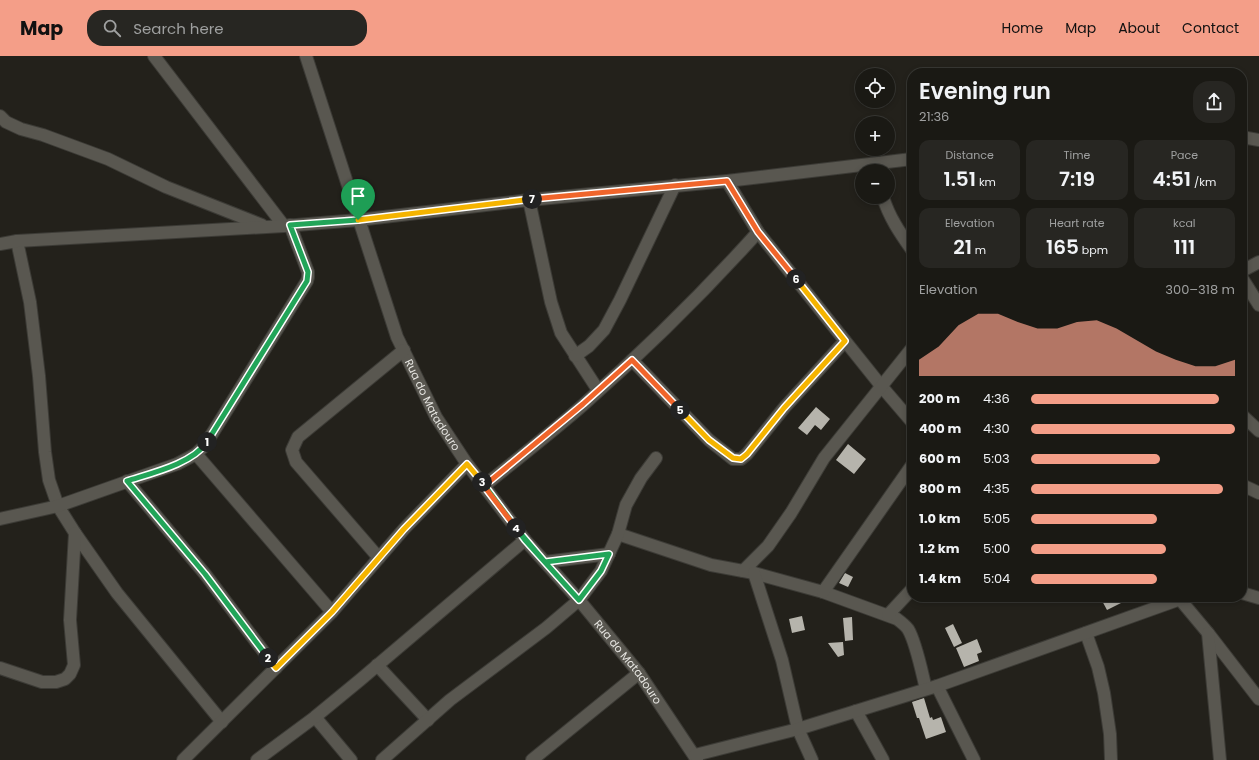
<!DOCTYPE html>
<meta charset="utf-8">
<style>
body{margin:0;font-family:Poppins,sans-serif;background:#272622;color:#f1f3f6;height:100vh;display:flex;flex-direction:column;font-size:15px;white-space:nowrap}
*{box-sizing:border-box;margin:0}
p{font-size:13px;color:#9fa0a0}
.icon{flex:none;width:22px;height:22px;fill:none;stroke:currentColor;stroke-width:2;stroke-linecap:round;stroke-linejoin:round}
.map{position:relative;flex:1;overflow:hidden}
.panel{position:absolute;left:907px;top:12px;width:340px;height:534px;display:flex;flex-direction:column;background:#1a1914;border-radius:16px;box-shadow:0 2px 6px #0003,0 0 0 1px #383834}
.panel>*{flex:none}
.controls{position:absolute;left:855px;top:12px;display:grid;gap:8px}
.controls a{display:grid;place-items:center;width:40px;height:40px;border-radius:50%;background:#1a1914;box-shadow:0 2px 6px #0003,0 0 0 1px #383834;font-size:20px}
.pin{position:absolute;display:grid;place-items:center;width:34px;height:34px;color:#fff;margin:-41px -17px;border-radius:50% 50% 50% 0;rotate:-45deg;box-shadow:0 0 4px #0007}
.pin .icon{rotate:45deg}
.km{position:absolute;width:20px;height:20px;margin:-10px;border-radius:50%;background:#222;color:#fff;font-size:11px;line-height:20px;text-align:center}
.round{display:grid;place-items:center;flex:none;width:42px;height:42px;border-radius:16px;background:#272622}
.headline{display:flex;align-items:center;justify-content:space-between;height:68px;padding:0 12px}
h1{font-size:22px;font-weight:600;line-height:30px}
.figures{display:grid;grid-template-columns:repeat(3,1fr);gap:6px;height:68px;padding:4px 12px}
.figures div{display:grid;align-content:center;border-radius:10px;background:#272622;text-align:center}
.figures b{font-size:20px;font-weight:600}
.figures small{font-size:11px;font-weight:400}
.figures p{font-size:11px}
.chart{height:112px;padding:8px 12px}
.chart p{display:flex;justify-content:space-between}
.chart svg{width:100%;height:72px;margin-top:4px;fill:#f49e88;opacity:.7}
ul{padding:0 12px;list-style:none;font-size:13px}
li{display:grid;grid-template-columns:64px 48px 1fr;align-items:center;height:30px}
li i{height:10px;border-radius:5px;background:#f49e88}
header{display:flex;align-items:center;gap:24px;box-sizing:border-box;height:56px;padding:0 20px;background:#f49e88;color:#111}
header strong{font-size:19px}
nav{display:flex;gap:22px;margin-inline-start:auto;font-size:14px}
.search{width:280px;height:36px;background:#272622;display:flex;align-items:center;gap:10px;box-sizing:border-box;padding:0 14px;border-radius:16px;color:#9fa0a0;font-size:15px}
.map>svg:first-child{display:block}
.building{fill:#b6b4ac}
.lines{fill:none;stroke-linecap:round;stroke-linejoin:round}
.minor-casing{stroke:#3c3b36;stroke-width:14}
.minor{stroke:#595750;stroke-width:12}
.split-1-casing{stroke:#fff;stroke-width:8}
.split-2-casing{stroke:#fff;stroke-width:8}
.split-3-casing{stroke:#fff;stroke-width:8}
.split-4-casing{stroke:#fff;stroke-width:8}
.split-5-casing{stroke:#fff;stroke-width:8}
.split-6-casing{stroke:#fff;stroke-width:8}
.split-7-casing{stroke:#fff;stroke-width:8}
.split-8-casing{stroke:#fff;stroke-width:8}
.split-1{stroke:#22a559;stroke-width:5}
.split-2{stroke:#22a559;stroke-width:5}
.split-3{stroke:#f5b400;stroke-width:5}
.split-4{stroke:#22a559;stroke-width:5}
.split-5{stroke:#f0652b;stroke-width:5}
.split-6{stroke:#f5b400;stroke-width:5}
.split-7{stroke:#f0652b;stroke-width:5}
.split-8{stroke:#f5b400;stroke-width:5}
.labels{text-anchor:middle;dominant-baseline:central;stroke-width:4;stroke-linejoin:round;paint-order:stroke}
.street-label{font-size:11px;fill:#e6e5e1;stroke:#191811}
</style>
<header>
<strong>Map</strong>
<div class="search"><svg class="icon" aria-label="search" viewBox="0 0 24 24"><circle cx="10" cy="10" r="6"/><path d="M15 15l6 6"/></svg>Search here</div>
<nav><a>Home</a><a>Map</a><a>About</a><a>Contact</a></nav>
</header>
<div class="map">
<svg width="1259" height="704" viewBox="0 0 1259 704">
<rect width="100%" height="100%" fill="#23211b"/>
<path class="building" d="M816 351 830 363 821 374 815 369 807 379 798 372Z
M848 388 866 403 854 418 836 404Z
M845 517 853 521 848 531 839 527Z
M1100 541H1133L1107 554Z
M802 560 805 574 792 577 789 563Z
M852 561 853 584 845 585 843 562Z
M953 568 962 587 954 591 945 572Z
M977 583 982 596 977 598 979 605 964 611 956 592Z
M843 586 844 599 838 601 828 587Z
M924 642 930 662 932 661 933 664 941 661 946 676 926 683 919 662H917L912 646Z"/>
<g class="lines">
<g class="minor-casing">
<g id="minor">
<path d="M154 0 284 170"/>
<path id="s1" d="M306 0 397 281 436 361 467 408 525 484 579 544 639 617 697 704"/>
<path d="M0 60 6 66 21 73 43 79 108 103 166 131 262 169"/>
<path d="M1242 81 1259 84"/>
<path d="M727 125 758 176 882 331 912 366"/>
<path d="M883 141C889 161 900 177 912 194"/>
<path d="M529 144 551 246 561 277 598 334"/>
<path d="M17 185 30 246 39 320 45 396 49 424 58 450 75 477 117 537 222 666"/>
<path d="M0 188 17 185 284 170 358 164 529 144 727 125 912 103"/>
<path d="M1242 215 1259 206"/>
<path d="M1242 222 1259 249"/>
<path d="M575 300 589 290 604 274 620 244 675 129"/>
<path d="M632 304 709 384 733 403H741L747 398 784 352 845 285"/>
<path d="M1242 359 1259 375"/>
<path d="M196 398 204 390 212 378 307 225 308 221V216L290 169"/>
<path d="M127 425 205 518 276 612"/>
<path d="M1242 429 1259 437"/>
<path d="M484 430C517 403 551 377 583 349 644 295 704 236 758 176"/>
<path d="M0 463 58 450 157 415 177 408 196 398 332 556"/>
<path d="M618 478 711 509 754 517 823 536 897 563C901 566 905 569 908 573 916 586 922 617 926 633"/>
<path d="M379 502 296 406 292 394 298 381 404 294"/>
<path d="M545 506 609 498"/>
<path d="M743 515 768 490 791 457 824 402 912 292"/>
<path d="M754 517 782 604 798 673 812 704"/>
<path d="M823 536 912 409"/>
<path d="M1242 537 1259 542"/>
<path d="M1178 541 1208 577 1259 643"/>
<path d="M888 559 912 533"/>
<path d="M1086 577 1098 611 1104 637 1110 678 1111 704"/>
<path d="M1208 577 1220 704"/>
<path d="M377 609 428 664"/>
<path d="M0 612 42 626H56L65 623 70 618 74 609 70 564 75 477"/>
<path d="M937 630 974 704"/>
<path d="M856 655 883 704"/>
<path d="M315 661 351 704"/>
<path d="M695 699 798 673 937 630 1186 541"/>
<path d="M183 704 332 556 404 473 467 408"/>
<path d="M257 704 315 661 360 624 525 484"/>
<path d="M382 704 450 644 546 572 579 544 601 515 618 478 626 449 641 422 656 402"/>
<path d="M532 704 639 617"/>
</g>
</g>
<use href="#minor" class="minor"/>
</g>
<g class="lines">
<g class="split-1-casing">
<path id="split-1" d="M207 386 307 225 308 216 290 169 358 164"/>
</g>
<g class="split-2-casing">
<path id="split-2" d="M207 386C192 408 152 417 127 425L205 518 268 602"/>
</g>
<g class="split-3-casing">
<path id="split-3" d="M268 602 276 612 332 556 404 473 467 408 482 426"/>
</g>
<g class="split-4-casing">
<path id="split-4" d="M482 426 525 484 579 544 601 515 609 498 545 506 516 472"/>
</g>
<g class="split-5-casing">
<path id="split-5" d="M516 472 484 430 583 348 632 304 680 354"/>
</g>
<g class="split-6-casing">
<path id="split-6" d="M680 354 709 384 733 402 741 403 747 398 784 352 845 285 796 223"/>
</g>
<g class="split-7-casing">
<path id="split-7" d="M532 143 727 125 758 176 796 223"/>
</g>
<g class="split-8-casing">
<path id="split-8" d="M358 164 532 143"/>
</g>
<use href="#split-1" class="split-1"/>
<use href="#split-2" class="split-2"/>
<use href="#split-3" class="split-3"/>
<use href="#split-4" class="split-4"/>
<use href="#split-5" class="split-5"/>
<use href="#split-6" class="split-6"/>
<use href="#split-7" class="split-7"/>
<use href="#split-8" class="split-8"/>
</g>
<g class="labels">
<g class="street-label">
<text stroke="none"><textPath href="#s1" startOffset="372">Rua do Matadouro</textPath></text>
<text stroke="none"><textPath href="#s1" startOffset="696">Rua do Matadouro</textPath></text>
</g>
</g>
</svg>
<div class="controls">
<a><svg class="icon" aria-label="locate" viewBox="0 0 24 24"><circle cx="12" cy="12" r="6"/><path d="M12 2v4M12 18v4M2 12h4M18 12h4"/></svg></a>
<a>+</a>
<a>−</a>
</div>
<div class="pin" style="left:358px;top:164px;background:#1e9e55"><svg class="icon" aria-label="arrive" viewBox="0 0 24 24"><path d="M6 21V4h12l-3 4 3 4H6"/></svg></div>
<b class="km" style="left:207px;top:386px">1</b>
<b class="km" style="left:268px;top:602px">2</b>
<b class="km" style="left:482px;top:426px">3</b>
<b class="km" style="left:516px;top:472px">4</b>
<b class="km" style="left:680px;top:354px">5</b>
<b class="km" style="left:796px;top:223px">6</b>
<b class="km" style="left:532px;top:143px">7</b>
<section class="panel">
<div class="headline"><div><h1>Evening run</h1><p>21:36</p></div><a class="round"><svg class="icon" aria-label="share" viewBox="0 0 24 24"><path d="M12 15V3M7 8l5-5 5 5M5 13v7h14v-7"/></svg></a></div>
<div class="figures">
<div><p>Distance</p><b>1.51<small> km</small></b></div>
<div><p>Time</p><b>7:19</b></div>
<div><p>Pace</p><b>4:51<small> /km</small></b></div>
</div>
<div class="figures">
<div><p>Elevation</p><b>21<small> m</small></b></div>
<div><p>Heart rate</p><b>165<small> bpm</small></b></div>
<div><p>kcal</p><b>111</b></div>
</div>
<div class="chart"><p><span>Elevation</span>300–318 m</p>
<svg viewBox="0 0 160 44" preserveAspectRatio="none"><path d="M0 44V34L10 26L20 13L30 6L40 6L50 11L60 15L70 15L80 11L90 10L100 15L110 22L120 29L130 34L140 38L150 38L160 34V44z"/></svg>
</div>
<ul>
<li><b>200 m</b>4:36<i style="width:92%"></i></li>
<li><b>400 m</b>4:30<i style="width:100%"></i></li>
<li><b>600 m</b>5:03<i style="width:63%"></i></li>
<li><b>800 m</b>4:35<i style="width:94%"></i></li>
<li><b>1.0 km</b>5:05<i style="width:62%"></i></li>
<li><b>1.2 km</b>5:00<i style="width:66%"></i></li>
<li><b>1.4 km</b>5:04<i style="width:62%"></i></li>
</ul>
</section>
</div>
